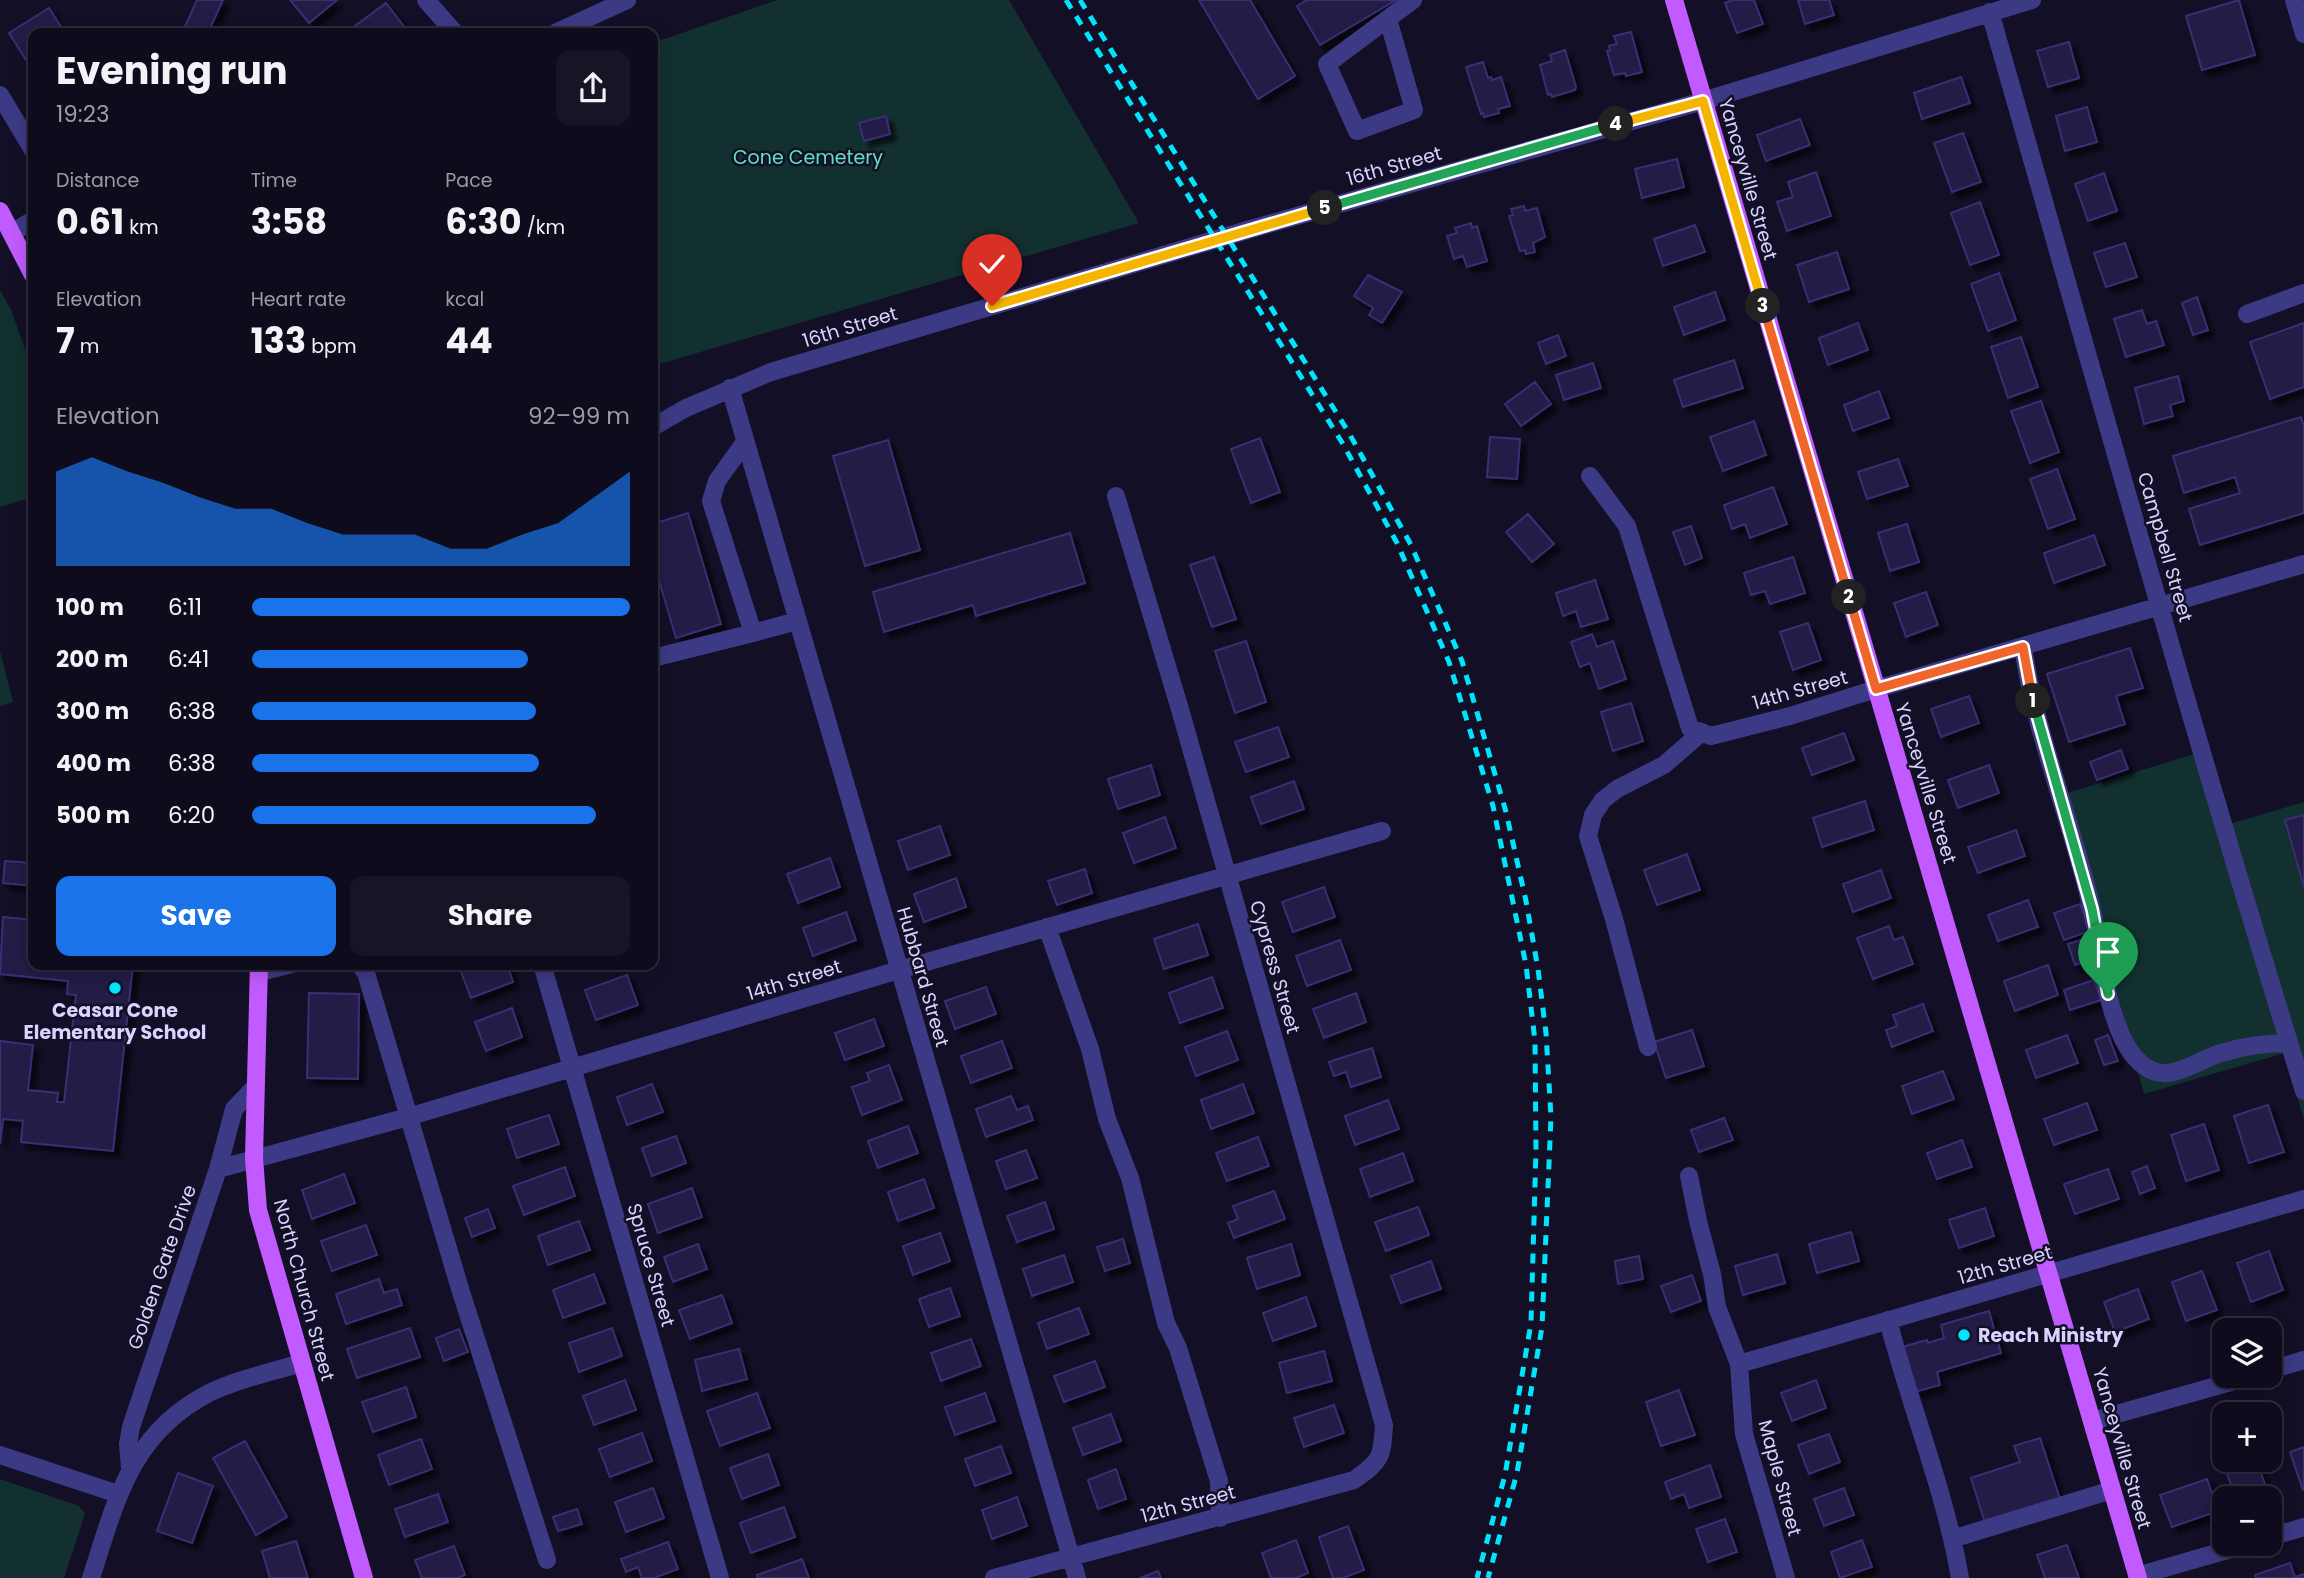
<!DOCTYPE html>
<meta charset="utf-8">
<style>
body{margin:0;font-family:Poppins,sans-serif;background:#171425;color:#f1f3f6;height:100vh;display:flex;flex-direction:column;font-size:26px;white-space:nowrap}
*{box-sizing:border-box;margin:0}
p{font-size:23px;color:#9b9ba3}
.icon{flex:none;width:38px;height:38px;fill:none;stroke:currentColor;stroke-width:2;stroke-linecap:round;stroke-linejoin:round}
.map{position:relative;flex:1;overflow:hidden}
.side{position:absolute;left:28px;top:28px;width:630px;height:942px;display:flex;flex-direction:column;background:#0e0b1c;border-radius:14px;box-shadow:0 4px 18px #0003,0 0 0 2px #2e2b3b}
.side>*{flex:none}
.tools{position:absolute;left:2212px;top:1318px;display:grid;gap:14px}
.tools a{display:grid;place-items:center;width:70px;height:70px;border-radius:14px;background:#0e0b1c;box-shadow:0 4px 18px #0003,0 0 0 2px #2e2b3b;font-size:35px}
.pin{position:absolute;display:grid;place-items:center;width:60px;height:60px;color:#fff;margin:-72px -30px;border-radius:50% 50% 50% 0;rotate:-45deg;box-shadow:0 0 7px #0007}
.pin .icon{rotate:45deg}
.km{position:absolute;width:35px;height:35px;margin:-18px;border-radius:50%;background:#222;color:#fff;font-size:19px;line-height:35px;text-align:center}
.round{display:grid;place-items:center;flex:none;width:74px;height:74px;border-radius:14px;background:#171425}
.overview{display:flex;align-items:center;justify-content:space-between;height:119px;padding:0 28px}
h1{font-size:38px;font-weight:700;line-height:52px}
.figures{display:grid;grid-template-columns:repeat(3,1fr);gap:10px;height:119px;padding:7px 28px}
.figures div{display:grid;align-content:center}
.figures b{font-size:35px;font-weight:700}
.figures small{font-size:19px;font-weight:400}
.figures p{font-size:19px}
.chart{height:196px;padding:14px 28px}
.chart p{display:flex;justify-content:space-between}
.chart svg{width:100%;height:126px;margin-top:7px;fill:#1a73e8;opacity:.7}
.primary-button{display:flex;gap:14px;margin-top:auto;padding:14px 28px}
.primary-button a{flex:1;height:80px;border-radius:14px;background:#1a73e8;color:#fff;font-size:28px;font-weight:700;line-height:80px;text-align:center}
.primary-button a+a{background:#171425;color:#f1f3f6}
ul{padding:0 28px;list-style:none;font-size:23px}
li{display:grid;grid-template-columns:112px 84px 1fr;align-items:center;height:52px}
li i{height:18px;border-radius:9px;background:#1a73e8}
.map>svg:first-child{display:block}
.green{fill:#12302f}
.building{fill:#241b47;stroke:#3b2d73;stroke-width:2;filter:url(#shadow)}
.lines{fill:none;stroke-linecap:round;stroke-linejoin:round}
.minor{stroke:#3d3a85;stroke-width:18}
.major{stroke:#c25bff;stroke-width:18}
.rail{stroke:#00e5ff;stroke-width:5;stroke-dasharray:10 9;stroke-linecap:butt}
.split-1-casing{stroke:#fff;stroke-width:14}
.split-2-casing{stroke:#fff;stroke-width:14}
.split-3-casing{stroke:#fff;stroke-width:14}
.split-4-casing{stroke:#fff;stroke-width:14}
.split-5-casing{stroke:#fff;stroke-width:14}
.split-6-casing{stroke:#fff;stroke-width:14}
.split-1{stroke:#22a559;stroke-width:9}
.split-2{stroke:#f0652b;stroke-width:9}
.split-3{stroke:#f0652b;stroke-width:9}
.split-4{stroke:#f5b400;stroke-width:9}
.split-5{stroke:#22a559;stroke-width:9}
.split-6{stroke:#f5b400;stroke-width:9}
.poi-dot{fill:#00e5ff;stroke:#130f26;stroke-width:2.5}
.labels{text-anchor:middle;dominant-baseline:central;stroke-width:5;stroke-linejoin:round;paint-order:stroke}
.park-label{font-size:19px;fill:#5fe0c0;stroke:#130f26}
.street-label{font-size:19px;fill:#d9d4ff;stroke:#130f26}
.poi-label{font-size:19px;font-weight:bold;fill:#d9d4ff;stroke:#130f26}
</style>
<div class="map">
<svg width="2304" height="1578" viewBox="0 0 2304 1578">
<defs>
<filter id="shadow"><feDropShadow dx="6" dy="6" stdDeviation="2" flood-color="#0009"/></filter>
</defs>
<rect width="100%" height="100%" fill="#130f26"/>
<path class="green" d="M777 0H1009L1139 223 653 366V43Z
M0 290 11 310 33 371V497L0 507Z
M0 651 13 702 0 706Z
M2204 751 2226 825 2304 802V1120L2285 1053 2144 1094 2064 794Z
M0 1479 79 1506 85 1514 64 1578H0Z"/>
<path class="building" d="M197 0H223L208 33H182Z
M290 0H337L309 23Z
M1199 0H1250L1295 76 1258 99Z
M1307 0H1396L1320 45 1297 6Z
M1732 0H1754L1763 24 1737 33 1725 3Z
M1798 0H1829L1834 15 1805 24Z
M2239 0 2255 55 2202 70 2186 16Z
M386 3 409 33H354L351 29Z
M49 8 65 33H33V71L9 33Z
M1631 32 1642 72 1626 76 1625 73 1614 75 1607 51 1610 50 1609 46 1617 44 1614 36Z
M2069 42 2079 78 2048 87 2037 51Z
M1565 50 1576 87 1575 90 1552 97 1551 94 1548 95 1540 65 1552 61 1550 55Z
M1483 62 1488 78 1491 77 1492 80 1501 77 1510 106 1498 109 1499 113 1484 117 1483 113 1481 114 1466 67Z
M1961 77 1970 103 1922 119 1914 93Z
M2087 107 2097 142 2065 151 2056 116Z
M886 116 890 134 864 141 859 123Z
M1800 119 1810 145 1766 161 1757 135Z
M1963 133 1981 182 1952 192 1934 143Z
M1677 159 1684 187 1642 198 1635 169Z
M1816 172 1831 216 1787 231 1777 202 1793 197 1788 182Z
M2104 173 2117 211 2088 221 2075 184Z
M1980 202 1999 255 1970 265 1951 213Z
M1524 206 1525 211 1537 208 1545 237 1533 243 1535 252 1526 254 1525 250 1520 251 1509 216 1513 215 1511 209Z
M1471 223 1472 228 1477 226 1487 261 1467 267 1463 256 1454 259 1447 236 1457 233 1455 228Z
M1695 225 1705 252 1663 266 1654 239Z
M2125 243 2137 277 2106 287 2094 253Z
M1837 252 1849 289 1809 302 1797 265Z
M1999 273 2016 320 1988 331 1971 284Z
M1368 275 1402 292 1382 323 1369 315 1373 308 1354 296Z
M1715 292 1725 320 1684 335 1674 307Z
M2197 297 2208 330 2193 335 2182 303Z
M2142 310 2147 324 2156 321 2164 345 2126 357 2114 319Z
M1858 323 1868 350 1828 365 1819 338Z
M2304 323V387L2270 399 2250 342Z
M1558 335 1566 356 1546 364 1538 343Z
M2021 337 2038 387 2008 398 1991 347Z
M1734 360 1743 388 1683 407 1674 380Z
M1593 363 1601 388 1564 400 1556 375Z
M2178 376 2184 401 2170 405 2173 416 2144 424 2135 388Z
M1535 382 1551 404 1521 426 1505 404Z
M1879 391 1889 418 1853 431 1844 405Z
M2041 401 2059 452 2030 463 2011 411Z
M2301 417 2304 426V513L2200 545 2189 509 2240 493 2235 477 2184 493 2173 456Z
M1754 421 1766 455 1723 471 1710 437Z
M1490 437 1520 439 1517 479 1487 477Z
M1260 438 1280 492 1251 503 1231 449Z
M888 440 920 550 865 566 833 456Z
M1898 459 1908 486 1867 499 1858 472Z
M2057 469 2075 519 2048 529 2030 479Z
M1773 487 1787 524 1750 538 1745 524 1732 529 1724 505Z
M688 513 721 624 676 638 653 560V524Z
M1528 514 1554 544 1532 562 1506 532Z
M1907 524 1919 562 1890 571 1878 533Z
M1691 526 1702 558 1685 565 1673 532Z
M1070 533 1085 583 976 616 973 605 884 632 873 592Z
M2094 535 2105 565 2054 583 2044 553Z
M1214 557 1236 619 1212 627 1190 565Z
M1793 557 1805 593 1770 604 1765 591 1751 595 1744 573Z
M1595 580 1608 619 1581 627 1576 611 1563 616 1556 593Z
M1926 592 1938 625 1906 637 1894 603Z
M1808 623 1821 660 1793 670 1780 632Z
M1592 634 1597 647 1613 641 1626 679 1599 689 1590 663 1580 667 1571 642Z
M1246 641 1266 702 1235 713 1215 651Z
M2130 648 2143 688 2116 696 2125 724 2069 742 2047 674Z
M1969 696 1979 723 1941 737 1931 709Z
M1631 703 1643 741 1613 751 1601 712Z
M1278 727 1289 757 1246 772 1235 742Z
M1844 733 1854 760 1812 775 1802 748Z
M2121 750 2128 769 2097 780 2090 762Z
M1151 765 1160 795 1118 809 1108 779Z
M1989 765 1999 793 1958 808 1948 780Z
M1294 781 1304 809 1261 824 1251 797Z
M1865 801 1874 830 1822 847 1813 818Z
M2304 815V887L2285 820Z
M1165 817 1176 848 1134 863 1123 833Z
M940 826 950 855 908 870 898 841Z
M2016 830 2025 856 1978 873 1968 847Z
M1687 854 1700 890 1657 905 1644 870Z
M830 858 840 887 798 903 787 874Z
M5 861 33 863V886L3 883Z
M1085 869 1092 893 1057 905 1048 881Z
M1881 870 1891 898 1853 912 1843 884Z
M956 878 966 907 924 922 914 894Z
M1324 887 1335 917 1293 932 1282 902Z
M2028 900 2038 927 1998 941 1988 915Z
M2080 904 2090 931 2064 940 2054 913Z
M846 912 856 940 813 956 803 928Z
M3 917 33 920V964H133L113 1151 21 1142 23 1121 3 1119 0 1144V1041L33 1045 28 1090 58 1093 57 1102H64L76 995 67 994 68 981 0 974Z
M1198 924 1208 955 1164 969 1154 939Z
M1889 926 1894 940 1903 937 1913 964 1873 979 1857 938Z
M2091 937 2098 957 2075 965 2068 944Z
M1340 940 1351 970 1307 986 1296 956Z
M474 964H507L513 982 471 998 460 969Z
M2048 965 2058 995 2015 1011 2004 981Z
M627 975 638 1005 596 1020 585 990Z
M1212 977 1223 1008 1180 1023 1169 993Z
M2094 980 2101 1000 2070 1010 2064 990Z
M986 987 996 1014 955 1029 945 1001Z
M309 993 359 994 358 1079 307 1078Z
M1356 993 1366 1022 1324 1038 1313 1009Z
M1923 1004 1933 1031 1892 1047 1886 1030 1897 1026 1893 1015Z
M512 1008 522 1037 486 1051 475 1022Z
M874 1019 884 1046 845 1060 835 1033Z
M1692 1030 1704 1066 1666 1078 1654 1042Z
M1227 1031 1238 1060 1196 1076 1185 1047Z
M2067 1035 2078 1063 2036 1078 2026 1050Z
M2108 1035 2118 1061 2104 1065 2095 1040Z
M1002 1041 1012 1068 971 1083 961 1056Z
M1372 1048 1381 1077 1351 1087 1346 1072 1334 1076 1329 1062Z
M889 1065 902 1100 862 1115 852 1087 870 1081 867 1073Z
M1943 1071 1954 1099 1912 1114 1902 1086Z
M652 1084 663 1112 627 1125 617 1097Z
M1243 1084 1254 1113 1211 1129 1201 1100Z
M1011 1096 1017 1110 1028 1106 1033 1120 986 1137 976 1109Z
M1388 1100 1399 1129 1355 1145 1345 1116Z
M2087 1103 2097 1130 2054 1145 2044 1119Z
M2268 1105 2284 1152 2249 1163 2234 1116Z
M549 1115 559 1144 517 1158 507 1129Z
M1724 1118 1733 1140 1699 1152 1691 1130Z
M2204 1124 2219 1170 2186 1181 2171 1135Z
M908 1126 918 1153 878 1168 868 1141Z
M676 1136 686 1163 652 1176 642 1148Z
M1258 1137 1269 1166 1227 1181 1216 1153Z
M1962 1140 1972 1167 1937 1179 1927 1153Z
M1026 1150 1037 1178 1006 1189 996 1161Z
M1403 1153 1413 1181 1370 1197 1360 1169Z
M2147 1166 2155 1188 2140 1194 2132 1172Z
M565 1167 575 1196 524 1215 513 1186Z
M2108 1169 2119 1199 2075 1214 2064 1184Z
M344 1174 355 1203 312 1219 302 1190Z
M924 1179 934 1208 898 1221 888 1192Z
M692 1188 702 1217 658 1233 648 1204Z
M1274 1191 1285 1219 1234 1238 1228 1223 1238 1219 1233 1206Z
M1045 1202 1054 1229 1017 1242 1007 1216Z
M1418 1207 1429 1235 1386 1251 1375 1222Z
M1985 1208 1994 1236 1959 1248 1949 1220Z
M488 1209 495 1228 472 1237 465 1218Z
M579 1221 590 1250 548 1265 538 1236Z
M366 1225 377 1255 332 1271 321 1241Z
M1851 1232 1859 1261 1817 1273 1809 1244Z
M940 1233 950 1261 913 1275 903 1246Z
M1123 1239 1130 1263 1105 1271 1097 1247Z
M698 1244 707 1269 673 1282 664 1257Z
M1291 1244 1300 1275 1257 1289 1247 1258Z
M2269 1251 2283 1290 2251 1302 2237 1263Z
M1777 1254 1785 1283 1743 1295 1735 1266Z
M1064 1255 1073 1282 1032 1296 1023 1269Z
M1639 1256 1643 1279 1618 1284 1615 1261Z
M1431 1261 1441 1289 1401 1303 1391 1276Z
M2202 1271 2217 1310 2186 1321 2172 1282Z
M594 1274 605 1303 563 1318 553 1290Z
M1692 1275 1701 1301 1671 1312 1661 1286Z
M379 1279 384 1293 397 1289 402 1305 346 1324 336 1294Z
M950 1288 960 1316 929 1327 919 1299Z
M2138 1289 2149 1319 2115 1332 2104 1302Z
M722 1295 732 1323 690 1339 679 1310Z
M1306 1297 1316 1326 1273 1341 1263 1313Z
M1079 1308 1089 1334 1047 1349 1038 1323Z
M1989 1311 2001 1353 1937 1372 1940 1385 1914 1392 1902 1347 1927 1340 1928 1343 1944 1338 1941 1325Z
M410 1328 420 1357 357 1378 347 1349Z
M612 1328 622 1356 579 1372 569 1343Z
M459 1329 468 1352 444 1361 436 1338Z
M971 1339 981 1366 941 1381 931 1353Z
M739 1349 747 1379 702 1391 695 1360Z
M1324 1351 1332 1381 1287 1393 1279 1363Z
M1095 1361 1105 1387 1064 1402 1054 1376Z
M625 1380 636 1410 594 1425 583 1396Z
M1816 1380 1826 1408 1792 1421 1781 1393Z
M406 1387 416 1417 373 1432 362 1402Z
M1679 1390 1695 1435 1661 1446 1646 1402Z
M757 1393 770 1428 720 1446 707 1411Z
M985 1393 995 1421 955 1435 945 1407Z
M1334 1405 1344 1433 1304 1447 1294 1418Z
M1111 1414 1121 1441 1083 1455 1073 1428Z
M642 1433 652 1461 610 1477 599 1449Z
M1829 1434 1840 1462 1809 1474 1798 1445Z
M2040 1438 2060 1499 1985 1523 1971 1478 2020 1462 2014 1446Z
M421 1439 432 1469 389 1485 378 1455Z
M245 1441 287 1517 256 1535 213 1458Z
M1001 1446 1011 1473 975 1486 965 1459Z
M2304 1447V1490H2303L2290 1452Z
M768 1454 779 1485 742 1499 730 1468Z
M2248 1460H2256L2269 1495 2263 1498H2236L2225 1468Z
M1710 1465 1721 1497 1689 1508 1684 1494 1671 1499 1665 1482Z
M1116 1469 1126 1499 1098 1509 1088 1480Z
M178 1473 213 1486 192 1543 157 1531Z
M2207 1479 2218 1511 2172 1527 2160 1495Z
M653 1488 664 1518 626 1532 615 1502Z
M1844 1488 1854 1515 1824 1526 1814 1499Z
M438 1494 448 1522 405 1537 395 1509Z
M1017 1497 1027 1526 992 1539 982 1510Z
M784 1507 795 1537 751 1553 740 1523Z
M577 1509 582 1524 558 1531 553 1517Z
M1725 1519 1737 1552 1708 1562 1696 1529Z
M1348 1526 1364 1570 1343 1578H1333L1319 1537Z
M1296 1540 1308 1573 1296 1578H1271L1262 1553Z
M1862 1540 1872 1567 1840 1578 1831 1552Z
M296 1541 308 1578H270L262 1551Z
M668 1542 678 1569 654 1578H642L638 1567 626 1572 621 1559Z
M2067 1545 2079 1578H2045L2037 1555Z
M454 1546 465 1575 457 1578H422L415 1560Z
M802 1559 809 1578H758L757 1575Z
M2290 1563 2295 1577 2304 1574V1578H2256L2255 1575Z
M1158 1571 1161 1578H1140Z"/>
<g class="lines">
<path class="minor" d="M426 0 455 33
M2294 0 2304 34
M1990 12C2093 372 2193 734 2304 1091
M1388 19 1414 110 1357 131 1327 64 1413 0
M555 33 627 0
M0 95 33 150
M12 233 33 220
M2247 314 2304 293
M730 388 1077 1578
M653 427 686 408 771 372 1251 229 1703 101 2032 0
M1590 476 1627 526 1690 728 1711 736 1790 716 1876 689 2304 564
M753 633 797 621
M2023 647C2036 737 2072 821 2092 910 2101 952 2104 998 2123 1039 2129 1051 2138 1064 2151 1070 2173 1081 2200 1059 2221 1053 2244 1046 2266 1043 2289 1043
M653 658 753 633 711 501 717 481 745 442
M1047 927 1090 1049 1107 1119 1130 1178 1166 1323 1178 1348 1219 1481 1220 1518
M359 964 366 973 461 1292 547 1560
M542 964 720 1578
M260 972 292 964
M1648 1047 1614 919 1588 836 1593 815 1603 800 1617 789 1664 765 1702 732
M218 1169 408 1117 899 970 1382 831
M1689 1176 1698 1221 1712 1274 1717 1307 1739 1364
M1888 1320C1910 1406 1945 1490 1960 1578
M2270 1370 2304 1360
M2092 1421 2252 1376
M0 1455 118 1494
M130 1468 128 1444 131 1427 218 1169 234 1109 255 1087
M2270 1537 2304 1527
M1952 1539 2112 1490
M2137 1576 2248 1544
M91 1578C116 1501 130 1434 209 1393 238 1379 271 1372 302 1363
M994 1578 1354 1480C1381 1461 1382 1458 1384 1425L1179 706 1116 496
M1786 1578 1744 1434 1739 1364 2304 1199"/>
<path class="major" d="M1674 0 2138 1578
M0 211 33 275
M259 964 254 1158 258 1210 364 1578"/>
<path class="rail" d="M1066 0 1343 444 1397 543 1449 662 1493 806 1526 965 1535 1041 1536 1150 1531 1323 1505 1475 1477 1578
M1080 0 1349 433 1411 545 1462 661 1506 812 1526 901 1538 969 1546 1033 1551 1117 1542 1327 1517 1473 1488 1578"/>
</g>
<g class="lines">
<g class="split-1-casing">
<path id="split-1" d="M2033 701 2092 909 2108 994"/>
</g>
<g class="split-2-casing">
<path id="split-2" d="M1849 597 1876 689 2023 647 2033 701"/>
</g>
<g class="split-3-casing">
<path id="split-3" d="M1763 306 1849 597"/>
</g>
<g class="split-4-casing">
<path id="split-4" d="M1616 124 1703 101 1763 306"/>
</g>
<g class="split-5-casing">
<path id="split-5" d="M1325 208 1616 124"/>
</g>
<g class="split-6-casing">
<path id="split-6" d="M992 306 1325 208"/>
</g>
<use href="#split-1" class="split-1"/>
<use href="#split-2" class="split-2"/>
<use href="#split-3" class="split-3"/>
<use href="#split-4" class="split-4"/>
<use href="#split-5" class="split-5"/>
<use href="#split-6" class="split-6"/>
</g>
<g class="poi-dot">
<circle cx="115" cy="988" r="7"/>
<circle cx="1964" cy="1335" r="7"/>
</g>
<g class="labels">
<g class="park-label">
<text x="808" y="157">Cone Cemetery</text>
</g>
<g class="street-label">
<text transform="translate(1394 166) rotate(-16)">16th Street</text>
<text transform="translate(1748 179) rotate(74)">Yanceyville Street</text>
<text transform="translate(850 327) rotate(-17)">16th Street</text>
<text transform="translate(2165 547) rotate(74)">Campbell Street</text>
<text transform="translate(1800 690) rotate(-16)">14th Street</text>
<text transform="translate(1926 783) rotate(73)">Yanceyville Street</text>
<text transform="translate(1275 967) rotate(74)">Cypress Street</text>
<text transform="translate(923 977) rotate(74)">Hubbard Street</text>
<text transform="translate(794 980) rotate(-17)">14th Street</text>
<text transform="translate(651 1265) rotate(74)">Spruce Street</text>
<text transform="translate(2005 1265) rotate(-16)">12th Street</text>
<text transform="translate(162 1267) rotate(-71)">Golden Gate Drive</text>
<text transform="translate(304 1290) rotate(75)">North Church Street</text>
<text transform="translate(2122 1448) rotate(74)">Yanceyville Street</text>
<text transform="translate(1780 1478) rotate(75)">Maple Street</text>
<text transform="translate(1188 1504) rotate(-15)">12th Street</text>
</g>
<g class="poi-label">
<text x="115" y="1010">Ceasar Cone<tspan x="115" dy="22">Elementary School</tspan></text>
<text x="1978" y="1335" text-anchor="start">Reach Ministry</text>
</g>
</g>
</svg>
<div class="tools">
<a><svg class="icon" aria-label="layers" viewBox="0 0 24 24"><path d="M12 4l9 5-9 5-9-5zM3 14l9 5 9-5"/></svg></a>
<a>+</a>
<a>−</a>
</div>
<div class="pin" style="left:2108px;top:994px;background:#1e9e55"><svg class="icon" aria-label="arrive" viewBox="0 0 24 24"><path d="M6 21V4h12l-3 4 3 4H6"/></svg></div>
<div class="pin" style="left:992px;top:306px;background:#d93025"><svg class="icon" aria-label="check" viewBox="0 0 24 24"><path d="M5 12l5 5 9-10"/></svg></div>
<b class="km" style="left:2033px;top:701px">1</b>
<b class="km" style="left:1849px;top:597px">2</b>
<b class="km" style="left:1763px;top:306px">3</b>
<b class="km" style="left:1616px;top:124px">4</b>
<b class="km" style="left:1325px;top:208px">5</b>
<section class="side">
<div class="overview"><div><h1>Evening run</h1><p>19:23</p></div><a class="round"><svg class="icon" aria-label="share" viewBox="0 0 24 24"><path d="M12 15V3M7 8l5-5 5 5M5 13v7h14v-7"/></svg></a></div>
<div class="figures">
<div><p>Distance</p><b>0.61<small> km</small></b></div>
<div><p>Time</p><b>3:58</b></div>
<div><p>Pace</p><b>6:30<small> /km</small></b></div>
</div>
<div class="figures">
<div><p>Elevation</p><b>7<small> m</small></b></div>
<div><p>Heart rate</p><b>133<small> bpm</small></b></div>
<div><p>kcal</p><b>44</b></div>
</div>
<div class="chart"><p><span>Elevation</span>92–99 m</p>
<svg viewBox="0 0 160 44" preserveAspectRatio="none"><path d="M0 44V11L10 6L20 11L30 15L40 20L50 24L60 24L70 29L80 33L90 33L100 33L110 38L120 38L130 33L140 29L150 20L160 11V44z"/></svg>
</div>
<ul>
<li><b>100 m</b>6:11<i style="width:100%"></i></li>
<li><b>200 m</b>6:41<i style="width:73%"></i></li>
<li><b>300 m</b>6:38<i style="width:75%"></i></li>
<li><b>400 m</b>6:38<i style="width:76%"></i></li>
<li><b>500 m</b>6:20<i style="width:91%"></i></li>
</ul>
<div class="primary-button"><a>Save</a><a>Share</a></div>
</section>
</div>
